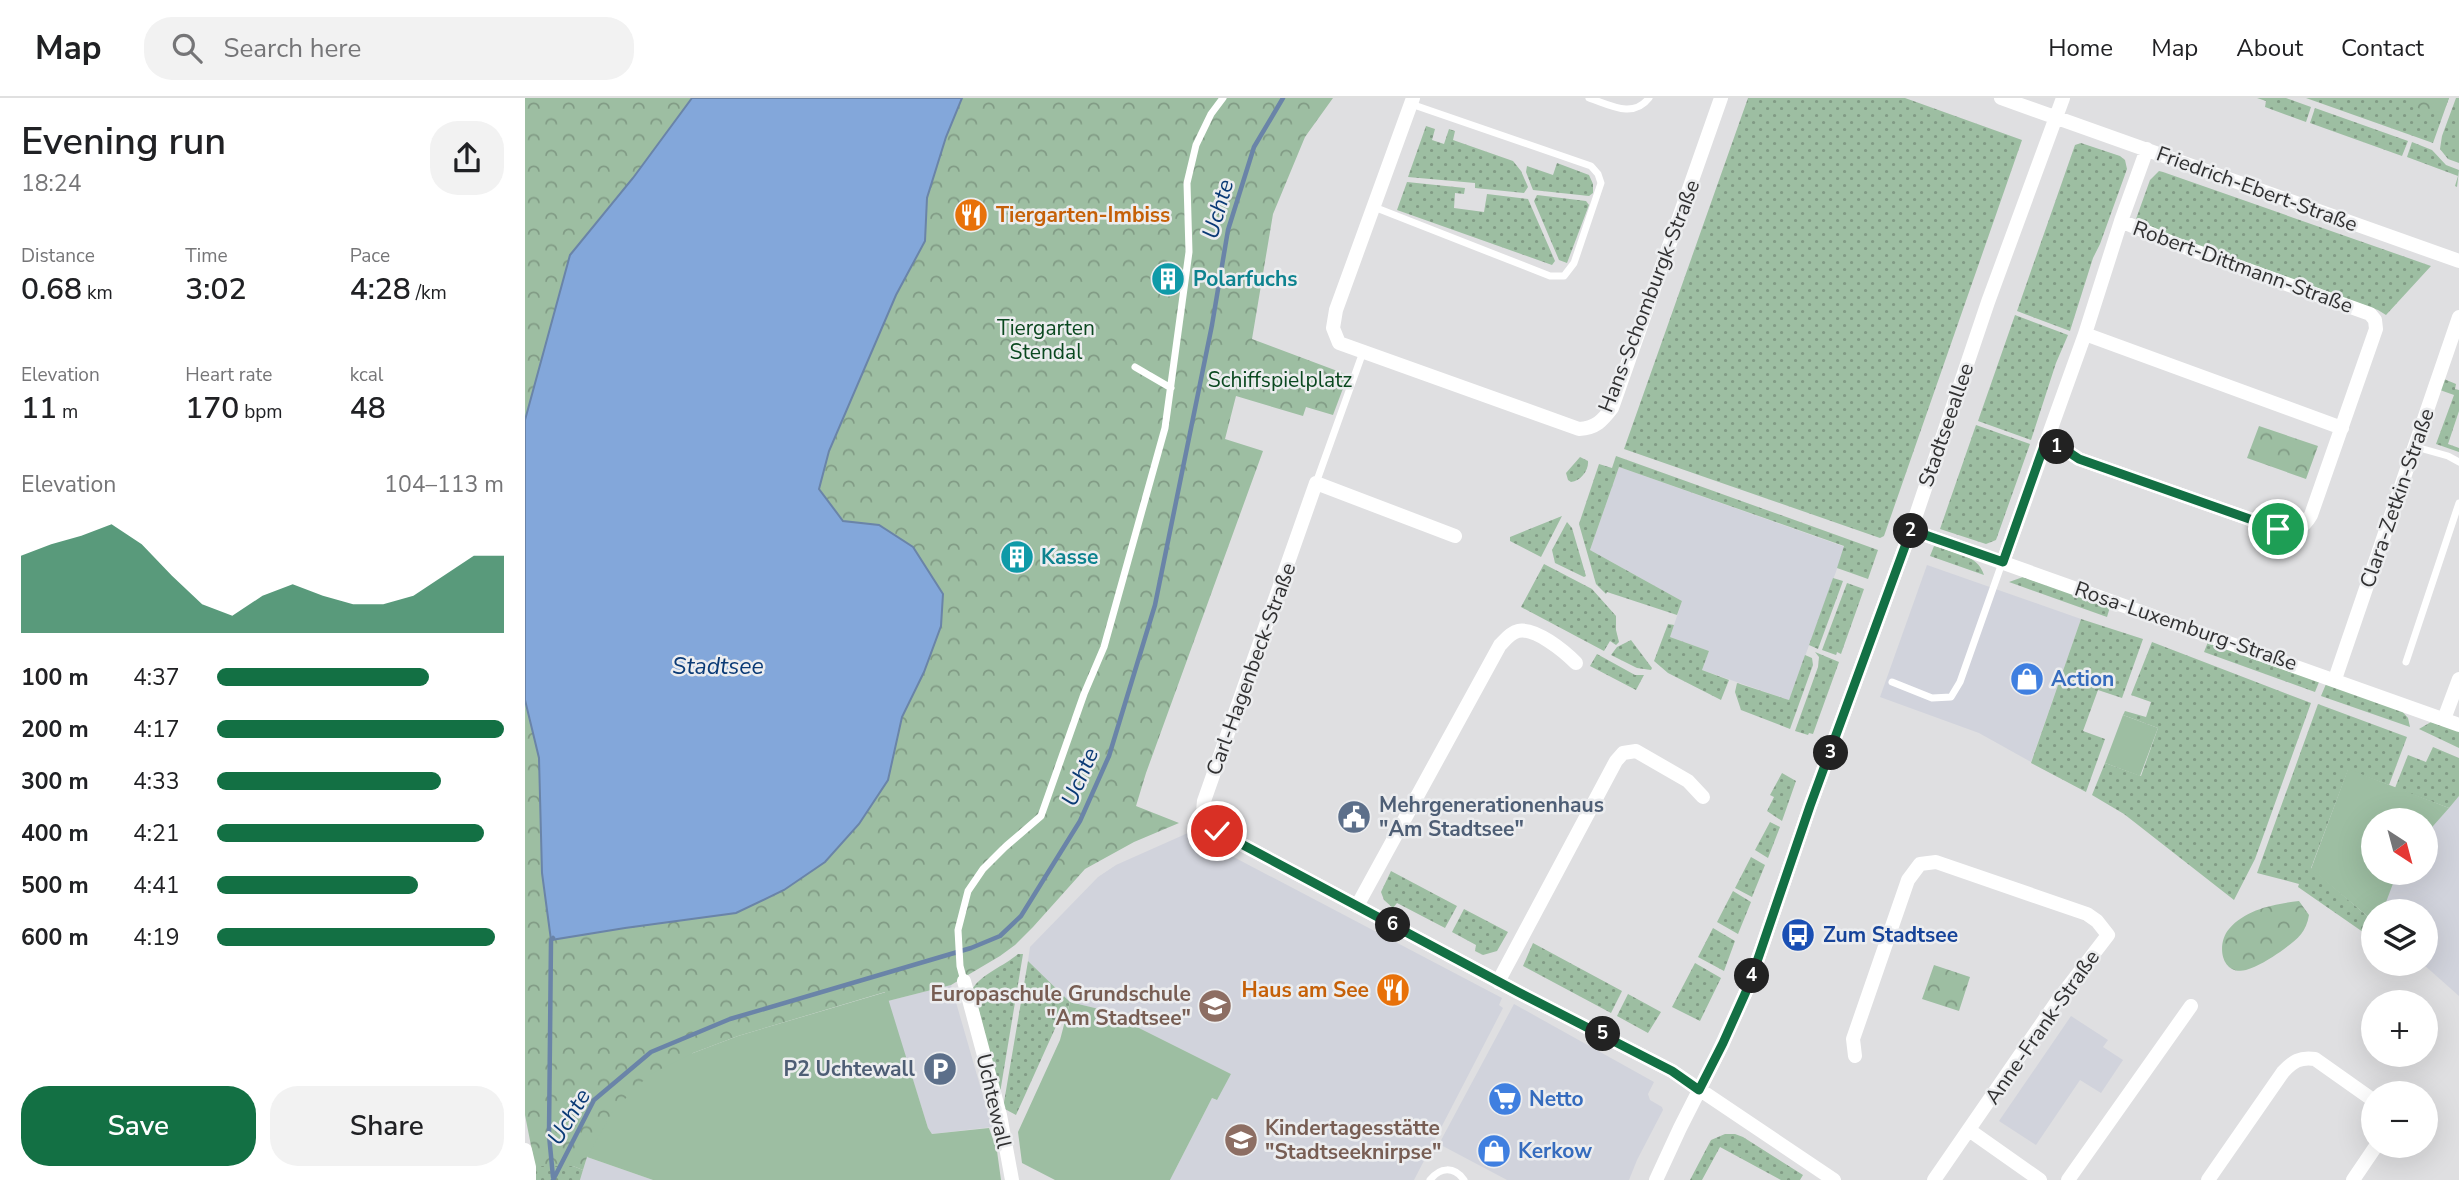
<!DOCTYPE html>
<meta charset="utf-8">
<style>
body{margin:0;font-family:"Nunito Sans",sans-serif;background:#f2f2f2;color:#202124;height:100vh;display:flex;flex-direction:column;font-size:26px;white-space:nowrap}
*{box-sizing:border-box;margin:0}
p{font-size:23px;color:#757577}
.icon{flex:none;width:38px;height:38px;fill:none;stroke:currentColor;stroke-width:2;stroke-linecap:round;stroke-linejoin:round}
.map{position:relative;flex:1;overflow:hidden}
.sheet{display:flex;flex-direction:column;background:#fff;width:525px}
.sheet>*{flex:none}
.needle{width:46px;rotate:144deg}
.controls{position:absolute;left:1836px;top:710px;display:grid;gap:14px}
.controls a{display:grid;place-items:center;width:77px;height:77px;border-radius:50%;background:#fff;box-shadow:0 7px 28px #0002;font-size:35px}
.pin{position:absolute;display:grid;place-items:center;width:60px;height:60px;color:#fff;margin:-30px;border:4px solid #fff;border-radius:50%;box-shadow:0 2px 7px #0007}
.km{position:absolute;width:35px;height:35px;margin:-18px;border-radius:50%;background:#222;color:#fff;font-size:19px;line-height:35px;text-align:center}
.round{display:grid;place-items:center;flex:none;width:74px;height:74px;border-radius:28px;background:#f2f2f2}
.summary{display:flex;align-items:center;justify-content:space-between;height:119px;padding:0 21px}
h1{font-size:38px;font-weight:600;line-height:52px}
.stats{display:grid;grid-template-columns:repeat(3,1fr);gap:10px;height:119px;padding:7px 21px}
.stats div{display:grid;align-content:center}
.stats b{font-size:30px;font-weight:600}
.stats small{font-size:19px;font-weight:400}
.stats p{font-size:19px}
.chart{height:196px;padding:14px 21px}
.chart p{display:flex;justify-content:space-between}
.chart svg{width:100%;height:126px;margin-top:7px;fill:#137044;opacity:.7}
.button{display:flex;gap:14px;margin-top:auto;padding:14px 21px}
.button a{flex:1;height:80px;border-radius:28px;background:#137044;color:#fff;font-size:28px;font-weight:600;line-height:80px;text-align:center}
.button a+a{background:#f2f2f2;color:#202124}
ul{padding:0 21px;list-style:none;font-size:23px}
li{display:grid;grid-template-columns:112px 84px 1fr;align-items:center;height:52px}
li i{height:18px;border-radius:9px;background:#137044}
header{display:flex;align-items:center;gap:42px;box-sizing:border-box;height:98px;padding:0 35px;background:#fff;border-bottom:2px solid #e0e0e0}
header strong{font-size:33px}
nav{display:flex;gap:38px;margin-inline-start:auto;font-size:24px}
.search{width:490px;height:63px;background:#f2f2f2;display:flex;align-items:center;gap:18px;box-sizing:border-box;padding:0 24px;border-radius:28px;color:#757577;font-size:26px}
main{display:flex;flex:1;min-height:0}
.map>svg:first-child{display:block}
.built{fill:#d1d3dc}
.grass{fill:url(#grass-dots)}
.park{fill:url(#park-crowns)}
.garden{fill:#9dbea2}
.water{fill:#83a7da;stroke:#6a84a8;stroke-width:2}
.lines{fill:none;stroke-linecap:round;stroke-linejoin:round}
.stream{stroke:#6a84a8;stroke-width:4.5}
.lane{stroke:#fff;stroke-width:7}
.street{stroke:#fff;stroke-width:14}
.route-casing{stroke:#fff;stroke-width:14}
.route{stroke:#137044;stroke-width:9}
.labels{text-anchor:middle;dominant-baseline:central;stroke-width:5;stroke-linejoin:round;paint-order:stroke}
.street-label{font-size:21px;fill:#313132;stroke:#ecedef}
.food-label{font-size:21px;font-weight:bold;fill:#c56008;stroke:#ecedef;text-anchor:start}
.culture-label{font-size:21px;font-weight:bold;fill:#0d838f;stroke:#ecedef;text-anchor:start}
.park-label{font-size:21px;fill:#0a481f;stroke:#ecedef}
.shop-label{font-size:21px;font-weight:bold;fill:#366cbe;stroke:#ecedef;text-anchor:start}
.service-label{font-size:21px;font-weight:bold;fill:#4e5e75;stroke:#ecedef;text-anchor:start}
.transit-label{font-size:21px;font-weight:bold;fill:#164399;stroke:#ecedef;text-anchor:start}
.education-label{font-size:21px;font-weight:bold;fill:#785e54;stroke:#ecedef;text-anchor:end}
.water-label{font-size:23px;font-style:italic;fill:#0a3a76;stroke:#ecedef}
</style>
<header>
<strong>Map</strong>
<div class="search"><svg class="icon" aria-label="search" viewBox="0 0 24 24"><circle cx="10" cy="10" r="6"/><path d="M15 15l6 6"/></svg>Search here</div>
<nav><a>Home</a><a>Map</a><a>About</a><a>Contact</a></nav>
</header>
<main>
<section class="sheet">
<div class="summary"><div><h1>Evening run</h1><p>18:24</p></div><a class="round"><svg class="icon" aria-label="share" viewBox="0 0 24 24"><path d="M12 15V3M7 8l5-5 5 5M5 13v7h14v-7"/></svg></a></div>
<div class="stats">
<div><p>Distance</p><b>0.68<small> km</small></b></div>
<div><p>Time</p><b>3:02</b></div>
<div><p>Pace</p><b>4:28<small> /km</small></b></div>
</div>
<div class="stats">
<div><p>Elevation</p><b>11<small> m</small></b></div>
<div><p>Heart rate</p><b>170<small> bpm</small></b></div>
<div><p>kcal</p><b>48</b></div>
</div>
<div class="chart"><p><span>Elevation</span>104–113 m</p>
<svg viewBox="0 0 160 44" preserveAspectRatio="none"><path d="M0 44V17L10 13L20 10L30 6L40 13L50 24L60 34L70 38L80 31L90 27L100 31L110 34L120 34L130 31L140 24L150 17L160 17V44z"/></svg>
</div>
<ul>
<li><b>100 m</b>4:37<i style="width:74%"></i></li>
<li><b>200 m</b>4:17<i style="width:100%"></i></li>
<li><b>300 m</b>4:33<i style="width:78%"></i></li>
<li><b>400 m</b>4:21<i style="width:93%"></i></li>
<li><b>500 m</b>4:41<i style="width:70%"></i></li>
<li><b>600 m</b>4:19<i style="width:97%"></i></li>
</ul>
<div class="button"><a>Save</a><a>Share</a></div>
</section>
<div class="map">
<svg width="1934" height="1082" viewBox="0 0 1934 1082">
<defs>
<pattern id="grass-dots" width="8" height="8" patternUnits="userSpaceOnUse" patternTransform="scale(1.75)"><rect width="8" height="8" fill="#9dbea2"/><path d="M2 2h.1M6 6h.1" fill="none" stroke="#819b85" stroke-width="1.8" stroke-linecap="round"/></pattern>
<pattern id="park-crowns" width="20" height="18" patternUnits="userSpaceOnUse" patternTransform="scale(1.75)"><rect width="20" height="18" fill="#9dbea2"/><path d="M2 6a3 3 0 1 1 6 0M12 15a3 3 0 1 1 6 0" fill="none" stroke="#819b85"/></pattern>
</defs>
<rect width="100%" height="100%" fill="#dfdfe1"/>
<path class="built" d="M1094 369 1320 449 1264 602 1177 572 1184 553 1145 539 1157 503 1065 452Z
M1402 467 1556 521 1506 664 1454 635 1355 599Z
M1934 698V898L1898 866H1900V814H1856L1872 775H1900L1901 736Z
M663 735 977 900 974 907 978 910 889 1082H645L687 1000 691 1002 706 976 578 912 545 904 503 863 505 849 573 779 591 767Z
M426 887 467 1029 407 1036 403 1030 363 903Z
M989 906 1129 984 1123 996 1125 1002 1137 1009 1138 1012 1112 1062 1104 1082H982L914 1046Z
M1546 918 1583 942 1578 949 1598 962 1576 995 1555 982 1511 1047 1474 1023Z
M62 1059 128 1082H55Z"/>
<path class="grass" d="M1223 0H1380L1497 42 1359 438 1355 440 1099 351Z
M1732 0H1761L1786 9 1781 24 1740 9 1741 3Z
M1781 0H1924L1908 45Z
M1931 0H1934V65L1923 61 1915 51 1917 38Z
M1790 10 1883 43 1877 58 1785 25Z
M901 28 910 31 907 42 919 46 924 31 930 33 928 42 988 63 996 73 1003 89 999 95 950 90V85L883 79Z
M1887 44 1907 52 1921 67 1934 72 1932 89 1930 88 1933 78 1882 59Z
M1556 45 1595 58 1600 62 1602 71 1575 146 1568 160 1545 233 1492 213 1550 47Z
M1032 65 1064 77 1068 86V95L1064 98 1008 92 1001 74 1002 68 1028 77Z
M1634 73 1638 74 1906 168 1861 217 1853 212 1629 132 1613 124 1611 121 1625 82Z
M882 84 940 90 939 96 930 95 929 110 959 114 962 96 1003 101 1030 163 1027 167 872 112Z
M1012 97 1061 103 1064 107 1042 165 1034 162 1009 103Z
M1490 217 1543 237 1531 265 1506 342 1453 323Z
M1919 281 1931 286 1930 291 1934 292V313L1923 346 1934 350V354L1911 346 1929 297 1915 292Z
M1451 327 1505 346 1471 442 1461 446 1415 431Z
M1091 358 1353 452 1343 481 1312 470 1319 448 1094 369 1065 452 1157 503 1152 517 1082 494 1081 496 1071 486 1054 426 1074 366 1087 370Z
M1055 359 1063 363C1064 372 1056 383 1046 384L1043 382 1041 375Z
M1037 418 1016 459 985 443V439Z
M1042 424 1047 430 1061 478 1059 479 1030 465 1027 452Z
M1409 448C1427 454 1453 456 1459 477L1405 458Z
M1019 466 1067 491 1091 518V532L1094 544 1091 547 1085 543 1079 553 996 509Z
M1498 479 1585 509 1582 519 1484 484Z
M1308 480 1318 483 1293 551 1284 547Z
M1322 485 1339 491 1316 556 1312 554 1311 557 1297 552Z
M1556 521 1618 541 1597 600 1573 592 1558 633 1580 641 1561 694 1506 665Z
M1143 526 1149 527 1145 539 1184 553 1177 572 1204 582 1196 602 1143 575 1129 563Z
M1106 542 1127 570 1126 572 1112 570 1086 557 1092 549Z
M1627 544 1786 605 1730 761 1709 802 1599 716 1567 697 1580 665 1616 678 1633 630 1598 617 1600 613 1621 619 1626 604 1606 597Z
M1683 544 1794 584 1790 594 1679 554Z
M1290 554 1314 564 1288 636 1284 635 1283 637 1270 633 1293 569 1294 559Z
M1072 556 1110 577H1119L1111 592 1065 568Z
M1280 557 1287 560 1288 567 1265 631 1216 612 1210 594 1212 585 1264 602Z
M1801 586 1876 612 1883 620 1885 629 1796 598Z
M1793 606 1882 639 1864 687 1823 672 1786 770 1848 823V841L1773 789 1774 786 1732 775Z
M1906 624 1934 633V650L1894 631Z
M1908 649 1934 660V698L1924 710 1870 690 1883 657 1901 664Z
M1257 675 1271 683 1257 723 1242 713 1249 699 1245 697Z
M1245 724 1255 729 1243 760 1230 752Z
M1226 759 1240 767 1227 799 1210 790Z
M866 773 932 808 920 830 872 805 868 810 859 802 856 794Z
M1208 793 1226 804 1213 836 1192 824Z
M939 811 983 834 972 853 958 857 950 853 951 847 927 834Z
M1188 830 1210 843 1199 873 1173 859Z
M1008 845 1097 893 1086 915 998 868Z
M493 856H498L475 995 448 890C457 876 479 868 493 856Z
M503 863 545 904 540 921 533 924 491 1017 478 1010Z
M1170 865 1196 880 1175 923 1147 909Z
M1103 896 1136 914 1123 935 1092 918Z
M1200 1036H1210L1218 1039 1278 1077 1275 1082H1256L1195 1049 1177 1082H1165L1186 1042Z
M10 1068H48L58 1072 55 1082H10Z"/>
<path class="park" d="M0 0H808L780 39 748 116 727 241 823 277 808 317 781 309 778 318 711 298 700 341 738 353 621 675 611 708 654 725 609 744 560 771 508 829 490 847 475 858 426 887 363 903 360 894 213 938 168 955 62 1059 58 1072 48 1068H10L0 1017Z
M1882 0H1924L1921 8 1913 16C1898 16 1892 10 1882 0Z
M1734 328 1793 348 1781 381 1722 360Z
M1774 803 1784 817C1781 836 1770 843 1755 854 1746 860 1732 869 1721 872 1696 878 1691 846 1704 831 1721 811 1750 806 1774 803Z
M1409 867 1445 879 1434 913 1397 901Z"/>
<path class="garden" d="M1598 617 1633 630 1615 678 1580 665Z
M1823 671 1924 710 1901 736 1900 723H1848V775H1872L1858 812 1848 814 1847 822 1786 771Z
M361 894 403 1030 407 1036 464 1030 472 1053 476 1082H128L62 1059 88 1013 124 977 168 955 213 938Z
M545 904 578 912 706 976 692 1002 687 1000 645 1082H530L497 1065 493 1034 535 942Z"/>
<path class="water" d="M167 0H437L421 39 402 100 400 143 371 197 304 353 294 391 318 423 354 427 388 449 418 496 416 528 399 574 377 619 363 682 334 726 300 764 259 792 211 815 100 830 26 842 17 775 14 660 0 602V322L45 157 108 80Z"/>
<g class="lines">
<path class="stream" d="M28 840 26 842 24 1037 28 1079
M28 1082 69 1002 126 954 205 921 446 850 475 838 496 818 555 723 584 658 630 507 687 227 703 132 729 49 758 0"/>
<path class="lane" d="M1064 0C1085 7 1108 21 1124 0
M849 109 1025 178H1039L1049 165 1076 85 1073 76 1066 68 886 6
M610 269 646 290
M1891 349 1923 358 1934 364
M791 385 838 254
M1881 564 1934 405
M1367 584 1407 600 1426 599 1435 584 1477 465
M439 883 435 868 433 832 443 793 458 771 480 749 516 718 559 596 579 549 640 330 664 154 662 85 671 47 686 16 698 0
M905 1082C915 1069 929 1068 939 1082"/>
<path class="street" d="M888 0 811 212 808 230 814 245 1054 331C1071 330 1077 323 1087 310L1196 0
M1476 0 1934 163
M1560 236 1817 330
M1520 345 1539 351 1554 361 1753 431C1769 435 1778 431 1786 417L1851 231 1850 222 1845 216 1645 144 1596 123
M1386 432 1934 627
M930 438 791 385 679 703C677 718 679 723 692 733L993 894 1147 973 1309 1082
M1478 464 1560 236 1596 123 1622 51
M1810 581 1934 219
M1919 621 1934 581
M832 808 975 547C980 542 985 535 993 533 1010 529 1039 553 1051 565
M439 883 475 1017 487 1082
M973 884 1091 663 1098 655 1111 653 1163 683 1178 699
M1330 958 1328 941 1383 782 1395 766 1411 764 1562 816 1572 823 1583 837 1533 902 1409 1082
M1444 1032 1515 1082
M0 1052 4 1069V1082
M1131 1082 1155 1030 1193 955 1224 887 1285 708 1386 432 1463 204 1538 0
M1543 1082 1666 908
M1683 1082 1758 974C1768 963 1775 959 1790 961L1848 1002
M1828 1082 1851 1048"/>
</g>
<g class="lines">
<g class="route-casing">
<path id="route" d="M692 733 993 894 1147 973 1174 992 1198 945 1224 887 1285 708 1386 432 1478 464 1520 345 1539 351 1554 361 1753 431"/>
</g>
<use href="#route" class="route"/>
</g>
<defs>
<g id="restaurant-disc" transform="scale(1.75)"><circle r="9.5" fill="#e8710a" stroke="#ecedef"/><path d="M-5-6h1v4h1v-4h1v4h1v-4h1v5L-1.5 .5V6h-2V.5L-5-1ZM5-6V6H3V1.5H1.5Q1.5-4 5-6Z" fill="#fff"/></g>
<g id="building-disc" transform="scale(1.75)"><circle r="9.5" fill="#0f9aa8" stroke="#ecedef"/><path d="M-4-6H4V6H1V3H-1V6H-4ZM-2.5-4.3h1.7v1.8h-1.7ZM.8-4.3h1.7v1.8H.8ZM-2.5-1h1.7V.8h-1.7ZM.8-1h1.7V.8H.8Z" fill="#fff"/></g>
<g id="shop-disc" transform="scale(1.75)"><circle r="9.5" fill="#3f7fe0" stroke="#ecedef"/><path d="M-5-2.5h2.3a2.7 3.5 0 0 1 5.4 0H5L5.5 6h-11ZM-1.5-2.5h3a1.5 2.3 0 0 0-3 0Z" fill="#fff"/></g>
<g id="civic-disc" transform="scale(1.75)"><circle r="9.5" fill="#5c6f8a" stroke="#ecedef"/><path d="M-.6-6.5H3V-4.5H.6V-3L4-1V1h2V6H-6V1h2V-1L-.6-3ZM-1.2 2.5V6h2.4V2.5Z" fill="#fff"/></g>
<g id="bus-disc" transform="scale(1.75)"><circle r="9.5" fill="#1a4fb4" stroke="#ecedef"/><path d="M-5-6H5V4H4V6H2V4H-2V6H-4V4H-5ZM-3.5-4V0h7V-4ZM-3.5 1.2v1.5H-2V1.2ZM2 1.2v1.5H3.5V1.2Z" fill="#fff"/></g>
<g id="school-disc" transform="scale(1.75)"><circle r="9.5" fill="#8d6e63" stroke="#ecedef"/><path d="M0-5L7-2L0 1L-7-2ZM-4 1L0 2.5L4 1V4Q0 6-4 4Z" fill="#fff"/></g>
<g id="parking-disc" transform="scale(1.75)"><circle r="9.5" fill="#5c6f8a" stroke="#ecedef"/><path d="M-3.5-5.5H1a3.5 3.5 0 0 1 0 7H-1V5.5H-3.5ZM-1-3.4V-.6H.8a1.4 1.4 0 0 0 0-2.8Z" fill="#fff"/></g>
<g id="supermarket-disc" transform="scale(1.75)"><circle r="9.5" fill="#3f7fe0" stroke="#ecedef"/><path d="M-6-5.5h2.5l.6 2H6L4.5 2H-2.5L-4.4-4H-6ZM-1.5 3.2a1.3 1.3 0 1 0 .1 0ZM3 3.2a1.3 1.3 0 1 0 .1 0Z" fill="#fff"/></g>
</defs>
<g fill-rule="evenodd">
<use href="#restaurant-disc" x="446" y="117"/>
<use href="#building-disc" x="643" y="181"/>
<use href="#building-disc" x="492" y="459"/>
<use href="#shop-disc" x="1502" y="581"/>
<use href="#civic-disc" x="829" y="719"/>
<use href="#bus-disc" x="1273" y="837"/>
<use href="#restaurant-disc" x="868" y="892"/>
<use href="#school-disc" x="690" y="908"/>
<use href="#parking-disc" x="415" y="971"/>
<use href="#supermarket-disc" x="980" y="1001"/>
<use href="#school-disc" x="716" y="1042"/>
<use href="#shop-disc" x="969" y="1053"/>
</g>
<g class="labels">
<g class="street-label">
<text transform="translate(1732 91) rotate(20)">Friedrich-Ebert-Straße</text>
<text transform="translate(1718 169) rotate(20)">Robert-Dittmann-Straße</text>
<text transform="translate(1124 198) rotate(-69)">Hans-Schomburgk-Straße</text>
<text transform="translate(1421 327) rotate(-71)">Stadtseeallee</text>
<text transform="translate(1872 400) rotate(-71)">Clara-Zetkin-Straße</text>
<text transform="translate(1661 528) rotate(19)">Rosa-Luxemburg-Straße</text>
<text transform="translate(726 571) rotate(-70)">Carl-Hagenbeck-Straße</text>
<text transform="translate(1517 929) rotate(-55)">Anne-Frank-Straße</text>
<text transform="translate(469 1003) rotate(77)">Uchtewall</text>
</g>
<g class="food-label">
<text x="471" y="117">Tiergarten-Imbiss</text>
<text x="844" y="892" text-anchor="end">Haus am See</text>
</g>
<g class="culture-label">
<text x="668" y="181">Polarfuchs</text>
<text x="516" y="459">Kasse</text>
</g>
<g class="park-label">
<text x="521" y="230">Tiergarten<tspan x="521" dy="24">Stendal</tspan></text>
<text x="755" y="282">Schiffspielplatz</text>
</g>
<g class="shop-label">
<text x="1526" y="581">Action</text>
<text x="1004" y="1001">Netto</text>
<text x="993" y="1053">Kerkow</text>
</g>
<g class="service-label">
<text x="854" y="707">Mehrgenerationenhaus<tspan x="854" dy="24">"Am Stadtsee"</tspan></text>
<text x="390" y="971" text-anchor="end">P2 Uchtewall</text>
</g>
<g class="transit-label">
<text x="1298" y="837">Zum Stadtsee</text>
</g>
<g class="education-label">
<text x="666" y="896">Europaschule Grundschule<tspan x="666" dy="24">"Am Stadtsee"</tspan></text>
<text x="740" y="1030" text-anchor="start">Kindertagesstätte<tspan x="740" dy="24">"Stadtseeknirpse"</tspan></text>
</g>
<g class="water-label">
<text transform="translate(693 111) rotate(-74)">Uchte</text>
<text x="193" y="568">Stadtsee</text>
<text transform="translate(555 679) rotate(-67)">Uchte</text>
<text transform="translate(44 1019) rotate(-59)">Uchte</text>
</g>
</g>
</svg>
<div class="controls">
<a><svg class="needle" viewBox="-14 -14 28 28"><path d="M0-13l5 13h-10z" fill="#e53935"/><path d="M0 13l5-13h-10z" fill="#757577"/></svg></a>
<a><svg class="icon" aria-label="layers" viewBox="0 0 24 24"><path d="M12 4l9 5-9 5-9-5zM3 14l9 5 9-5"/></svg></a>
<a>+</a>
<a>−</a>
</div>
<div class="pin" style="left:1753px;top:431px;background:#1e9e55"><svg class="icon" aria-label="arrive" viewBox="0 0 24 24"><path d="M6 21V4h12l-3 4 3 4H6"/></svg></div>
<div class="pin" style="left:692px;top:733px;background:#d93025"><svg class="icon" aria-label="check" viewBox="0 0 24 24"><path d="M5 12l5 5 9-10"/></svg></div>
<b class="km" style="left:1532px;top:349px">1</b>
<b class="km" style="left:1386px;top:433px">2</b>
<b class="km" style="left:1306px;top:655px">3</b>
<b class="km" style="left:1227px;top:878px">4</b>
<b class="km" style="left:1078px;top:936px">5</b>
<b class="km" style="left:868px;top:827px">6</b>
</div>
</main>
